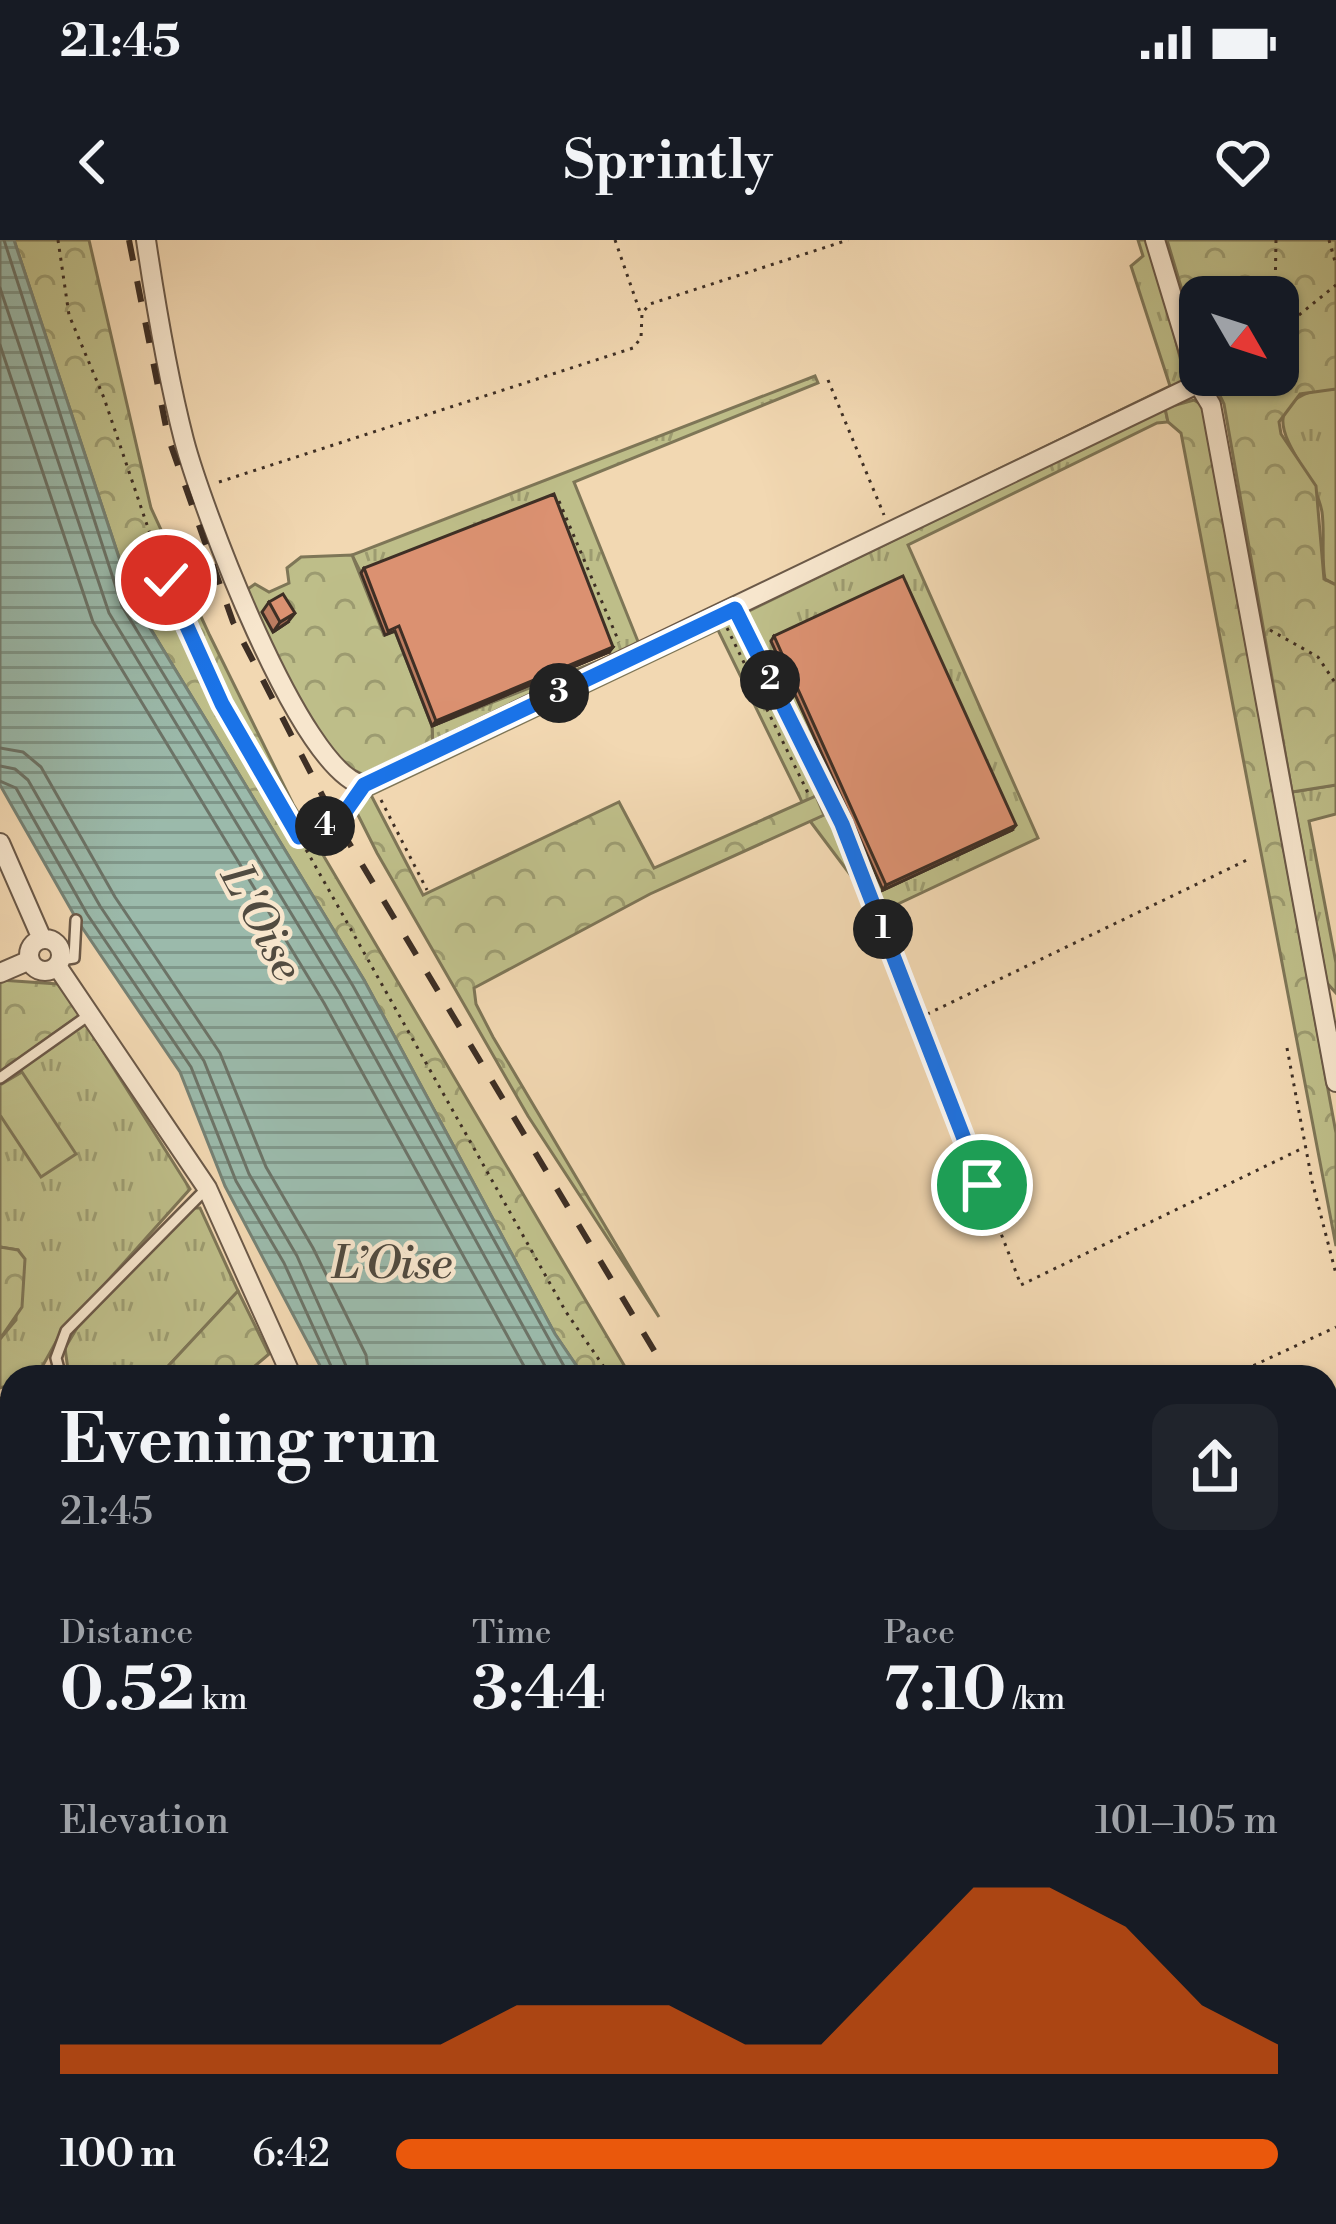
<!DOCTYPE html>
<meta charset="utf-8">
<style>
body{margin:0;font-family:"Libre Bodoni",serif;background:#20242c;color:#f1f3f6;height:100vh;display:flex;flex-direction:column;font-size:45px;white-space:nowrap}
*{box-sizing:border-box;margin:0}
p{font-size:39px;color:#9ea1a6}
.icon{flex:none;width:66px;height:66px;fill:none;stroke:currentColor;stroke-width:2;stroke-linecap:round;stroke-linejoin:round}
.map{position:relative;flex:1;overflow:hidden}
.side{position:absolute;left:0px;top:1125px;width:1338px;height:861px;display:flex;flex-direction:column;background:#171b24;border-radius:36px 36px 0 0;box-shadow:0 3px 9px #0004}
.side>*{flex:none}
.needle{width:78px;rotate:129deg}
.tools{position:absolute;left:1179px;top:36px;display:grid;gap:24px}
.tools a{display:grid;place-items:center;width:120px;height:120px;border-radius:24px;background:#171b24;box-shadow:0 3px 9px #0004;font-size:60px}
.pin{position:absolute;display:grid;place-items:center;width:102px;height:102px;color:#fff;margin:-51px;border:6px solid #fff;border-radius:50%;box-shadow:0 3px 12px #0007}
.km{position:absolute;width:60px;height:60px;margin:-30px;border-radius:50%;background:#222;color:#fff;font-size:33px;line-height:60px;text-align:center}
.round{display:grid;place-items:center;flex:none;width:126px;height:126px;border-radius:24px;background:#20242c}
.summary{display:flex;align-items:center;justify-content:space-between;height:204px;padding:0 60px}
h1{font-size:66px;font-weight:700;line-height:90px}
.stats{display:grid;grid-template-columns:repeat(3,1fr);gap:18px;height:204px;padding:12px 60px}
.stats div{display:grid;align-content:center}
.stats b{font-size:60px;font-weight:700}
.stats small{font-size:33px;font-weight:400}
.stats p{font-size:33px}
.chart{height:336px;padding:24px 60px}
.chart p{display:flex;justify-content:space-between}
.chart svg{width:100%;height:216px;margin-top:12px;fill:#ea580c;opacity:.7}
ul{padding:0 60px;list-style:none;font-size:39px}
li{display:grid;grid-template-columns:192px 144px 1fr;align-items:center;height:90px}
li i{height:30px;border-radius:15px;background:#ea580c}
.status{display:flex;justify-content:space-between;align-items:center;height:84px;padding:0 60px;background:#171b24;direction:ltr}
.status svg{height:33px;fill:currentColor}
header{display:flex;justify-content:space-between;align-items:center;height:156px;padding:0 60px;background:#171b24;font-size:54px;font-weight:700}
.map>svg:first-child{display:block}
.grass{fill:url(#grass-tufts);stroke:#7e7657;stroke-width:3}
.forest{fill:url(#forest-crowns);stroke:#7e7657;stroke-width:3}
.pitch{fill:#bebe89;stroke:#7e7657;stroke-width:3}
.water{fill:url(#water-rules);stroke:#768275;stroke-width:3}
.lines{fill:none;stroke-linecap:round;stroke-linejoin:round}
.shore{stroke:#6c7468;stroke-width:3}
.lane-casing{stroke:#6b5948;stroke-width:14}
.street-casing{stroke:#6b5948;stroke-width:22}
.path{stroke:#3e2f25;stroke-width:3;stroke-dasharray:3 6;stroke-linecap:butt}
.lane{stroke:#f7e6cd;stroke-width:9}
.street{stroke:#f7e6cd;stroke-width:18}
.rail{stroke:#3e2f25;stroke-width:6;stroke-dasharray:21 21;stroke-linecap:butt}
.wall{fill:#bc7d61;stroke:#3e2f25;stroke-width:3}
.shaded-wall{fill:#99664f;stroke:#3e2f25;stroke-width:3}
.building{fill:#db9171;stroke:#3e2f25;stroke-width:3}
.route-casing{stroke:#fff;stroke-width:24}
.route{stroke:#1a73e8;stroke-width:15}
.labels{text-anchor:middle;dominant-baseline:central;stroke-width:9;stroke-linejoin:round;paint-order:stroke}
.water-label{font-size:45px;font-style:italic;fill:#514b40;stroke:#f7e6cd}
</style>
<div class="status"><b>21:45</b><svg viewBox="0 0 49 12"><path d="M0 12V9h3v3zM5 12V6h3v6zM10 12V3h3v9zM15 12V0h3v12zM26 1h20v11H26zM47 4h2v5h-2z"/></svg></div>
<header><svg class="icon" aria-label="back" viewBox="0 0 24 24"><path d="M15 5l-7 7 7 7"/></svg>Sprintly<svg class="icon" aria-label="heart" viewBox="0 0 24 24"><path d="M12 20l-8-8c-3-5 5-10 8-4 3-6 11-1 8 4z"/></svg></header>
<div class="map">
<svg width="1336" height="1984" viewBox="0 0 1336 1984">
<defs>
<pattern id="grass-tufts" width="24" height="20" patternUnits="userSpaceOnUse" patternTransform="scale(3)"><rect width="24" height="20" fill="#bebe89"/><path d="M3 7l-1-3M5 7V3M7 7l1-3M15 17l-1-3M17 17v-4M19 17l1-3" fill="none" stroke="#9c9b70"/></pattern>
<pattern id="forest-crowns" width="20" height="18" patternUnits="userSpaceOnUse" patternTransform="scale(3)"><rect width="20" height="18" fill="#bebe89"/><path d="M2 6a3 3 0 1 1 6 0M12 15a3 3 0 1 1 6 0" fill="none" stroke="#9c9b70"/></pattern>
<pattern id="water-rules" width="6" height="5" patternUnits="userSpaceOnUse" patternTransform="scale(3)"><rect width="6" height="5" fill="#9bbaab"/><path d="M0 2.5h6" fill="none" stroke="#80988b"/></pattern>
</defs>
<rect width="100%" height="100%" fill="#f2d8b2"/>
<filter id="stains"><feTurbulence type="fractalNoise" baseFrequency=".00167" numOctaves="4"/><feColorMatrix values="0 0 0 0 .2 0 0 0 0 .09 0 0 0 0 .02 0 0 0 .5 -.17"/></filter>
<radialGradient id="worn" r=".72"><stop offset=".6" stop-color="#630" stop-opacity="0"/><stop offset="1" stop-color="#630" stop-opacity=".3"/></radialGradient>
<path class="grass" d="M1138 0H1150L1186 141 433 509 432 486 611 416 551 260 361 333 352 315 815 136 818 143 574 242 639 404 1170 146 1131 26 1143 16Z
M1319 149H1336V345L1325 339C1321 317 1325 293 1322 272 1314 224 1240 171 1319 149Z
M1165 168 1168 182 1157 183 908 305 1038 598 883 671 851 587 747 372Z
M732 378 823 554 872 676 868 679 855 641 810 581 823 575 816 557 802 562 718 390 371 555 355 569 367 551Z
M1336 545V574L1309 581 1336 723V753L1327 743 1292 552Z
M80 775 190 949 61 1093 42 1127 12 1137V1144L0 1148V1099L16 1080 18 1010 0 1007V832Z
M191 968H200L238 1051 158 1137H69L65 1108 77 1088Z
M0 1294 12 1309V1635L0 1638Z"/>
<path class="forest" d="M14 0H89L151 268 209 394 293 564 631 1137H584L555 1094 364 740 133 360Z
M1167 0H1336V149L1300 154 1279 182 1281 194 1316 246 1324 339 1336 345V545L1292 552 1224 164 1210 135H1278V57H1200V110Z
M1194 160 1202 165 1336 893V1006L1181 193 1168 182 1165 168Z
M352 315 384 395 395 391 432 486 433 509 366 536 328 517 245 351 255 344 269 352 289 343 287 328 301 317Z
M371 555 423 655 619 562 654 628 816 556 824 575 650 654 474 748 476 764 493 797 659 1077 528 876 377 613 355 569Z
M0 740 58 744 80 775 0 832Z
M0 1007 18 1010 25 1019 22 1067 0 1099Z
M238 1051 269 1114 242 1137H158Z
M1326 1812 1336 1817V1984H1286L1277 1974H1326Z"/>
<path class="pitch" d="M22 832 76 914 41 937 0 875V845Z"/>
<path class="water" d="M0 0H14L133 360 364 740 555 1094 584 1137H326L225 946 180 832 77 680 0 545Z
M1007 1974H1277L1286 1984H1016Z"/>
<g class="lines">
<path class="shore" d="M4 0 122 366 353 746 570 1137
M0 48 109 373 340 754 551 1137
M0 105 93 382 324 763 530 1137
M0 508 23 512 41 527 115 657 220 813 266 927 313 1008 366 1115 369 1137
M0 526 15 529 28 540 100 666 204 821 249 934 297 1016 351 1137
M0 541 16 548 87 674 191 827 236 941 284 1023 336 1137"/>
<g class="lane-casing">
<path id="lane" d="M61 720 74 718 76 680
M0 838 89 775
M61 1137 56 1118 66 1091 207 948
M0 1953 12 1945"/>
</g>
<g class="street-casing">
<path id="street" d="M146 0C156 67 167 134 184 200 201 265 300 531 363 545L1216 135
M1155 0 1199 145 1211 165 1336 842
M0 603 42 699
M29 715a16 16 0 1 1 32 0a16 16 0 1 1-32 0Z
M57 726 207 948 292 1137
M0 733 30 720
M0 1688 12 1685
M0 1788H4
M0 1844 12 1850
M161 1974 169 1984
M699 1974 708 1984
M969 1974 979 1984
M459 1984 496 1974"/>
</g>
<path class="path" d="M58 0 69 75 104 158 166 341 222 464 298 595
M615 0 640 72
M1329 0 1336 25
M1275 57 1276 0
M1278 92 1336 45
M828 140 884 275
M219 242 633 108 641 98 642 73 650 64 848 0
M559 261 619 402
M742 382 842 584 1021 1045 1305 907
M727 388 809 555
M1270 390 1318 417 1336 444
M381 560 427 650
M354 562 343 575 299 597 566 1072 611 1137
M919 778 1249 619
M1287 808 1312 941 1336 1034
M1081 1133 1083 1137
M1229 1137 1336 1087
M1326 1541 1336 1537
M1326 1559 1336 1555
M1326 1910 1336 1905
M1326 1965 1336 1975
M916 1984 927 1974"/>
<use href="#lane" class="lane"/>
<use href="#street" class="street"/>
<path class="rail" d="M129 0 168 197 233 382 334 578 670 1137
M1326 1783 1336 1788"/>
</g>
<path class="wall" d="M364 328 613 407 609 412 432 486 395 391 385 395 361 333Z
M269 362 288 382 273 392 262 372Z
M774 396 1012 590 883 650 771 401Z
M12 1154V1223L5 1217 10 1210 0 1183V1160Z
M17 1974H59L41 1984H15L13 1980Z
M61 1974H141L146 1984H67Z
M211 1974H242L245 1984H212L210 1976Z
M276 1974H300L295 1981 284 1984H280Z
M634 1974H683L689 1984H638Z
M715 1974H772L777 1979 774 1984H724Z
M823 1974H861L870 1984H832Z"/>
<path class="shaded-wall" d="M295 373 288 382 273 392 280 382Z
M613 407 609 412 432 486 436 481Z
M1016 585 1012 590 883 650 886 645Z
M12 1760 8 1769 0 1771V1762Z
M0 1823 12 1825V1837L0 1834Z
M12 1930V1936L0 1943 3 1935Z
M48 1974H59L41 1984H30Z
M300 1974 295 1981 281 1984 287 1976Z"/>
<path class="building" d="M554 254 613 407 436 481 399 386 388 391 364 328Z
M903 336 1016 585 886 645 774 396Z
M283 354 295 373 280 382 269 362Z
M12 1154V1189L1 1158Z
M12 1691V1716L8 1717 1 1692Z
M4 1705 12 1747V1760L0 1762V1706Z
M0 1800 12 1804V1825L0 1823Z
M12 1886V1905L6 1909 12 1917V1930L3 1935 0 1930V1893Z
M22 1974H48L30 1984H27Z
M73 1974H141L146 1984H79Z
M217 1974H242L245 1984H220Z
M513 1974H517L520 1984H477Z
M644 1974H683L689 1984H647Z
M730 1974H772L777 1979 773 1982 774 1984H739Z
M839 1974H861L870 1984H848Z
M886 1974H911L924 1984H889L883 1977Z"/>
<g class="lines">
<g class="route-casing">
<path id="route" d="M166 340 222 464 299 597 343 575 364 545 735 369 842 584 982 945"/>
</g>
<use href="#route" class="route"/>
</g>
<g class="labels">
<g class="water-label">
<text transform="translate(261 683) rotate(62)">L'Oise</text>
<text x="392" y="1024">L’Oise</text>
</g>
</g>
<rect width="100%" height="100%" filter="url(#stains)"/>
<rect width="100%" height="100%" fill="url(#worn)"/>
</svg>
<div class="tools">
<a><svg class="needle" viewBox="-14 -14 28 28"><path d="M0-13l5 13h-10z" fill="#e53935"/><path d="M0 13l5-13h-10z" fill="#9ea1a6"/></svg></a>
</div>
<div class="pin" style="left:982px;top:945px;background:#1e9e55"><svg class="icon" aria-label="arrive" viewBox="0 0 24 24"><path d="M6 21V4h12l-3 4 3 4H6"/></svg></div>
<div class="pin" style="left:166px;top:340px;background:#d93025"><svg class="icon" aria-label="check" viewBox="0 0 24 24"><path d="M5 12l5 5 9-10"/></svg></div>
<b class="km" style="left:883px;top:689px">1</b>
<b class="km" style="left:770px;top:440px">2</b>
<b class="km" style="left:559px;top:453px">3</b>
<b class="km" style="left:325px;top:586px">4</b>
<section class="side">
<div class="summary"><div><h1>Evening run</h1><p>21:45</p></div><a class="round"><svg class="icon" aria-label="share" viewBox="0 0 24 24"><path d="M12 15V3M7 8l5-5 5 5M5 13v7h14v-7"/></svg></a></div>
<div class="stats">
<div><p>Distance</p><b>0.52<small> km</small></b></div>
<div><p>Time</p><b>3:44</b></div>
<div><p>Pace</p><b>7:10<small> /km</small></b></div>
</div>
<div class="chart"><p><span>Elevation</span>101–105 m</p>
<svg viewBox="0 0 160 44" preserveAspectRatio="none"><path d="M0 44V38L10 38L20 38L30 38L40 38L50 38L60 30L70 30L80 30L90 38L100 38L110 22L120 6L130 6L140 14L150 30L160 38V44z"/></svg>
</div>
<ul>
<li><b>100 m</b>6:42<i style="width:100%"></i></li>
</ul>
</section>
</div>
